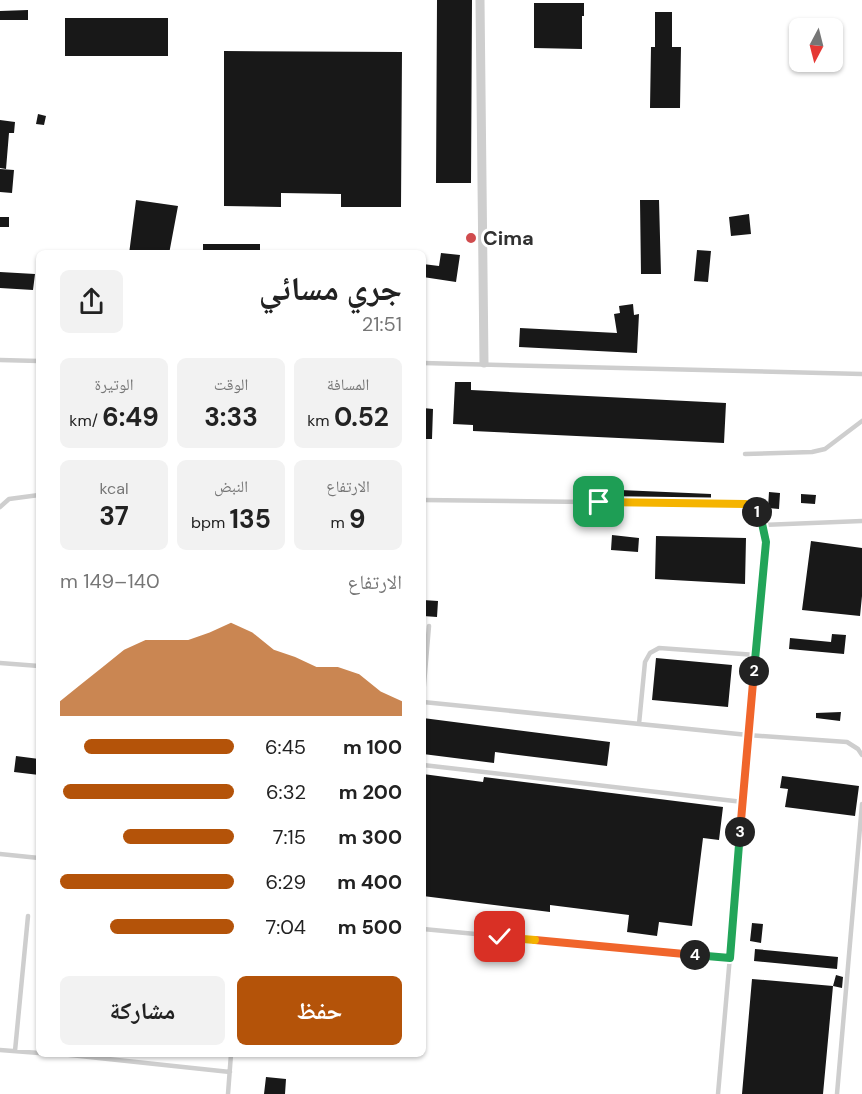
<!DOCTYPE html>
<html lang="ar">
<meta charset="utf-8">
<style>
body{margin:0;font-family:"DM Sans","Noto Naskh Arabic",sans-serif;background:#f2f2f2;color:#222;direction:rtl;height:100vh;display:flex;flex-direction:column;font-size:22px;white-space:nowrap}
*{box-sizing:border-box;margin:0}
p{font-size:20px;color:#767676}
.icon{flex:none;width:33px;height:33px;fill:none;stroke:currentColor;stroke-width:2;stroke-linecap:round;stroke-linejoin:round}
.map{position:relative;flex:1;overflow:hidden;direction:ltr}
.details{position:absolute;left:36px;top:250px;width:390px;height:807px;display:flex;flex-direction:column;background:#fff;border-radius:9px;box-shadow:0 2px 4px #0004;direction:rtl}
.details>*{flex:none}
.needle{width:39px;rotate:187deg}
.fabs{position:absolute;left:789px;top:18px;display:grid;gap:12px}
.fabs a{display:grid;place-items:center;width:54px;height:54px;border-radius:9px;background:#fff;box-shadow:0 2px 4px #0004;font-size:30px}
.pin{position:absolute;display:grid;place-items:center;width:51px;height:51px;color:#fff;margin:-26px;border-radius:12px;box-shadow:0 3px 9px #0006}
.km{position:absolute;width:30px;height:30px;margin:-15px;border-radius:50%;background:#222;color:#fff;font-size:16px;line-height:30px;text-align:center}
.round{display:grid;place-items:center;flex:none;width:63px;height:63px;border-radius:9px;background:#f2f2f2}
.summary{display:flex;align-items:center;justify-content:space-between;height:102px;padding:0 24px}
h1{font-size:33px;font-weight:700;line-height:45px}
.figures{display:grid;grid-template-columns:repeat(3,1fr);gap:9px;height:102px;padding:6px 24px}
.figures div{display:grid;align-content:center;border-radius:9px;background:#f2f2f2;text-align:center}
.figures b{font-size:26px;font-weight:700}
.figures small{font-size:16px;font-weight:400}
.figures p{font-size:16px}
.chart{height:168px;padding:12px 24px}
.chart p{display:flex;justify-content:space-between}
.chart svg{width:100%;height:108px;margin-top:6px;fill:#b45309;opacity:.7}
.action{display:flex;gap:12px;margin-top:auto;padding:12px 24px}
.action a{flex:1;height:69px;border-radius:9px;background:#b45309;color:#fff;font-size:24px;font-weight:700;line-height:69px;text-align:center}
.action a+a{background:#f2f2f2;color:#222}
ul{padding:0 24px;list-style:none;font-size:20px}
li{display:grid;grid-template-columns:96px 72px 1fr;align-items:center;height:45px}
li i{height:15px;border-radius:8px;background:#b45309}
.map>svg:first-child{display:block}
.building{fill:#181818}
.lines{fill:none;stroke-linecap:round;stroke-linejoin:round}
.lane{stroke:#cecece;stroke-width:4.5}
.street{stroke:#cecece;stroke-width:9}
.split-1-casing{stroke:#fff;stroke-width:12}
.split-2-casing{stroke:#fff;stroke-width:12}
.split-3-casing{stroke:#fff;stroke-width:12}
.split-4-casing{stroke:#fff;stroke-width:12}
.split-5-casing{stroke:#fff;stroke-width:12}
.split-6-casing{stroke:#fff;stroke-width:12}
.split-1{stroke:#f5b400;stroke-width:8}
.split-2{stroke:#22a559;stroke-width:8}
.split-3{stroke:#f0652b;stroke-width:8}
.split-4{stroke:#22a559;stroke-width:8}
.split-5{stroke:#f0652b;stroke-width:8}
.split-6{stroke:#f5b400;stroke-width:8}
.poi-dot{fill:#d04c4e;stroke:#fff;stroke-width:2}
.labels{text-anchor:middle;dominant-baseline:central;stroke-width:6;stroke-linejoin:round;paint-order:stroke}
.poi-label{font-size:20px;font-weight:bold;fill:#313131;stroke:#fff;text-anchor:start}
</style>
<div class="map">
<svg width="862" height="1094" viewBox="0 0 862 1094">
<rect width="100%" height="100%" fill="#fff"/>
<path class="building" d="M437 0H472L471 183H436Z
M534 3H584V16H582V49L534 48Z
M28 10V20H0V11Z
M655 12H672V47H681L680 108H650L651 47H655Z
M65 18H168V56H65Z
M224 51 402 52 401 207H341V194L281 193V207L224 206Z
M38 114 46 116 44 125 36 124Z
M0 120 15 122 14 133H9L6 169 0 168Z
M0 169 14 170 12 193 0 192Z
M136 200 178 206 169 254H129Z
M640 200H659L661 274H641Z
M749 214 751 234 731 236 729 217Z
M0 217H9V227H0Z
M203 244H260V254H203Z
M697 250 711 251 708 282 694 281Z
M441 253 460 255 456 282 423 277V264L439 266Z
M0 272 35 274 33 290 0 288Z
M633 304 634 315 639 314 637 353 519 347 520 328 617 333 614 314 620 313 619 306Z
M455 382H471V390L726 403 724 443 473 431V425L453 424Z
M423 408 433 409 432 439H423Z
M575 488 711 494V499L574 497Z
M769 492 780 493 779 509 768 508Z
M801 494 816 495 815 504 801 503Z
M612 535 639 538 638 552 611 550Z
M656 536 746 538 745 584 655 579Z
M811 541 862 548V596L860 616 802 610Z
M423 600 438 601 437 617 423 616Z
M832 634 846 635 844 654 789 649 790 638 831 642Z
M656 658 732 665 728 707 652 700Z
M841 712 840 721 816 718V713Z
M423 718 610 742 607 766 495 752 494 763 423 754Z
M16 756 39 759V775L14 772Z
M423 774 483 782 484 777 723 807 719 840 703 838 692 926 659 922 657 936 627 932 629 915 550 905V912L423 896Z
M782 776 859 786 855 816 785 807 788 789 780 788Z
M752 923 763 924 761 943 750 941Z
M755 949 838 957 837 969 754 961Z
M836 975 843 977 842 988 833 986Z
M752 979 833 986 823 1094H742Z
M266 1077 286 1079 285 1094H264Z"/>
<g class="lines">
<path class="lane" d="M0 360 39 361
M423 363 862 374
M745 454 812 452 825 449 862 421
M423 500 746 504 760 514 766 542 718 1094
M0 507 9 499 39 495
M762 525 862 521
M0 663 39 666
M423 696 429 626
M423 702 748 735 847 742 858 749 862 755
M639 724 645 662 650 653 659 648 756 655
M423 765 743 802
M0 854 39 858
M423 929 730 958
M0 1050 39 1053
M15 1051 28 916
M61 1054 230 1072
M228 1094 231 1054
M837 1094 862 804"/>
<path class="street" d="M480 0 484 363"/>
</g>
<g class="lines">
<g class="split-1-casing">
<path id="split-1" d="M599 502 746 504 757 512"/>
</g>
<g class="split-2-casing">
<path id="split-2" d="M754 671 766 542 760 514 757 512"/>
</g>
<g class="split-3-casing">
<path id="split-3" d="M740 832 754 671"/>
</g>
<g class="split-4-casing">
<path id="split-4" d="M695 955 730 958 740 832"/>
</g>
<g class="split-5-casing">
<path id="split-5" d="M535 940 695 955"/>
</g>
<g class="split-6-casing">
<path id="split-6" d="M500 937 535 940"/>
</g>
<use href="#split-1" class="split-1"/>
<use href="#split-2" class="split-2"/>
<use href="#split-3" class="split-3"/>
<use href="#split-4" class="split-4"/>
<use href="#split-5" class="split-5"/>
<use href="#split-6" class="split-6"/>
</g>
<circle class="poi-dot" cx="471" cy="238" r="6"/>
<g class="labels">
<g class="poi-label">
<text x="483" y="238">Cima</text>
</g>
</g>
</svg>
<div class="fabs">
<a><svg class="needle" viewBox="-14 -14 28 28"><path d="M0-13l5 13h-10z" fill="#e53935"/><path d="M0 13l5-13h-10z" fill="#767676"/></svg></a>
</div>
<div class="pin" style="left:599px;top:502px;background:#1e9e55"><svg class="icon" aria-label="arrive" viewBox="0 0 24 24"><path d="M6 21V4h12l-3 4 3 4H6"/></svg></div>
<div class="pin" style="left:500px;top:937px;background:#d93025"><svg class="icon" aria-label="check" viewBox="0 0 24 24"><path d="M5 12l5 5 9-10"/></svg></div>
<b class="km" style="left:757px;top:512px">1</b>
<b class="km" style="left:754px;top:671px">2</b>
<b class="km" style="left:740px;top:832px">3</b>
<b class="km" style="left:695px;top:955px">4</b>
<section class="details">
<div class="summary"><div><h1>جري مسائي</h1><p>21:51</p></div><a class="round"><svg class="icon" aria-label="share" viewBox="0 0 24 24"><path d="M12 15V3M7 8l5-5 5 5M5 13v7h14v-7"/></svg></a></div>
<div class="figures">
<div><p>المسافة</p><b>0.52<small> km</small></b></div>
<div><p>الوقت</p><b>3:33</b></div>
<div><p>الوتيرة</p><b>6:49<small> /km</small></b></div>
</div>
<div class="figures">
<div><p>الارتفاع</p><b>9<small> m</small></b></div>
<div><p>النبض</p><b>135<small> bpm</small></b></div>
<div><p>kcal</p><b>37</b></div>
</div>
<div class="chart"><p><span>الارتفاع</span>140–149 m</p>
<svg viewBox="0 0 160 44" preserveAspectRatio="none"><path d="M0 44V38L10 31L20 24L30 17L40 13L50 13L60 13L70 10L80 6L90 10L100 17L110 20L120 24L130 24L140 27L150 34L160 38V44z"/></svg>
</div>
<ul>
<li><b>100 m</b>6:45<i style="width:86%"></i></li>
<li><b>200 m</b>6:32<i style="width:98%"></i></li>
<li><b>300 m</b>7:15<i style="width:64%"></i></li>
<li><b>400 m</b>6:29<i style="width:100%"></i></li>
<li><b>500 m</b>7:04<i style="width:71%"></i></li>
</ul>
<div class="action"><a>حفظ</a><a>مشاركة</a></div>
</section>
</div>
